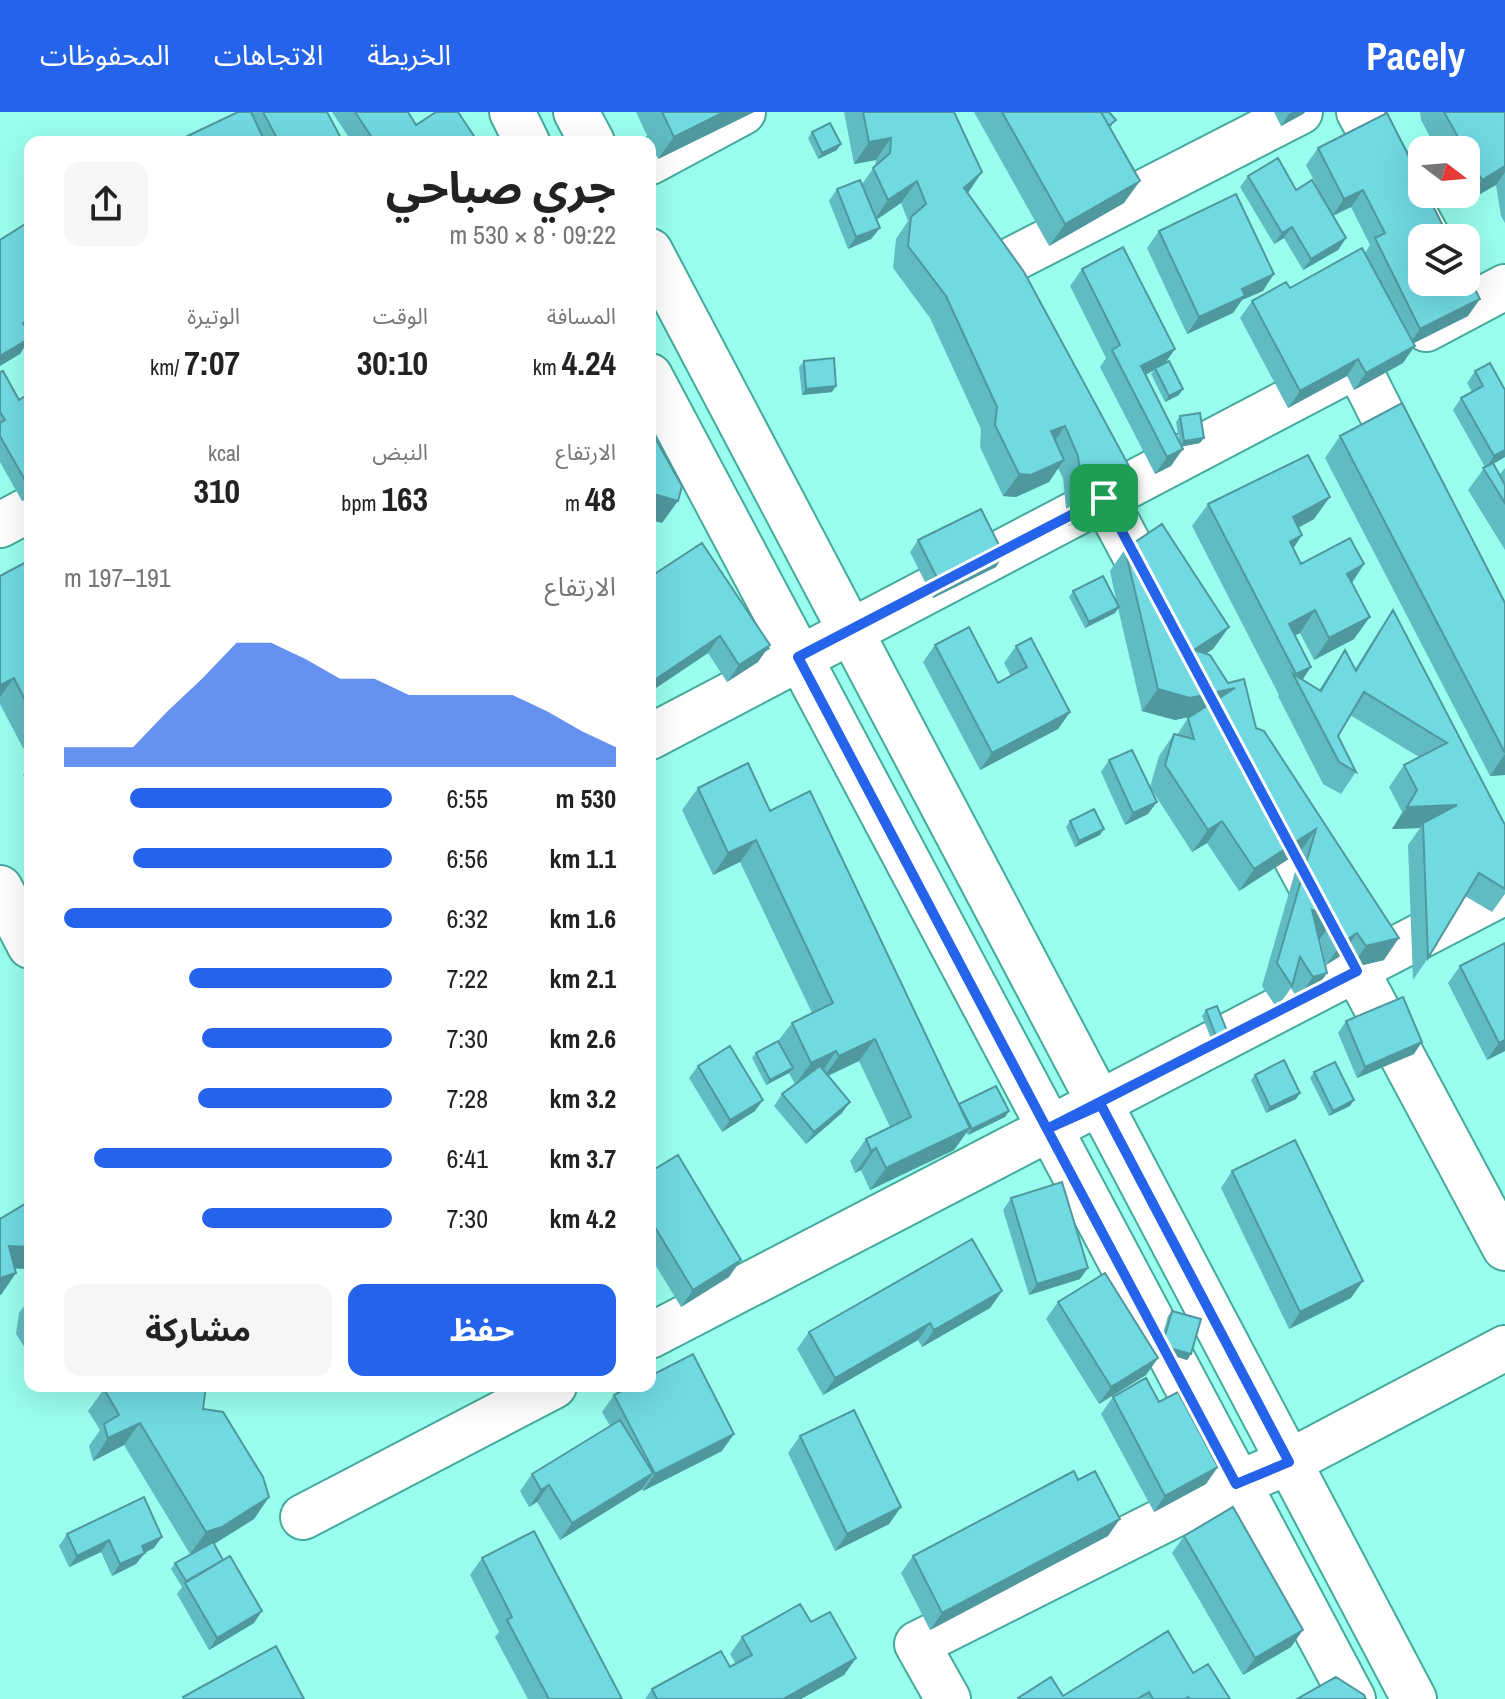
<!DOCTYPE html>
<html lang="ar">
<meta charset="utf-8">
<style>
body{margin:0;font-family:"Archivo Narrow","Noto Sans Arabic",sans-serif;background:#f6f6f6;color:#222;direction:rtl;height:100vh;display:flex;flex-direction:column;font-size:30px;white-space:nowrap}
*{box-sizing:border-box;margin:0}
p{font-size:26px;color:#767676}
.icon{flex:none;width:44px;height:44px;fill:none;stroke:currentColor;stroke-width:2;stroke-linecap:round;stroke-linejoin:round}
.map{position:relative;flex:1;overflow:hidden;direction:ltr}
.panel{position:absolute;left:24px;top:24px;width:632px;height:1256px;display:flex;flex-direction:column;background:#fff;border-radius:16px;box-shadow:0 8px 32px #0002;direction:rtl}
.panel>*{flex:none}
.needle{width:52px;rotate:106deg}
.buttons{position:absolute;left:1408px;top:24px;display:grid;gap:16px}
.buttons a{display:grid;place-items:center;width:72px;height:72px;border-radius:16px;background:#fff;box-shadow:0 8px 32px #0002;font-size:40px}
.pin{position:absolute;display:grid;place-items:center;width:68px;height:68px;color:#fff;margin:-34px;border-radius:16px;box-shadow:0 4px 12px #0006}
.round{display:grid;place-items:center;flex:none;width:84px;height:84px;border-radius:16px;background:#f6f6f6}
.summary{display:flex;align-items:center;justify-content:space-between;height:136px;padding:0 40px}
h1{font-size:44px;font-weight:700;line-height:60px}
.figures{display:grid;grid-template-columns:repeat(3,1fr);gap:12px;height:136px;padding:8px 40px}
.figures div{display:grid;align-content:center}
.figures b{font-size:34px;font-weight:700}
.figures small{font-size:22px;font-weight:400}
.figures p{font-size:22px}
.chart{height:224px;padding:16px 40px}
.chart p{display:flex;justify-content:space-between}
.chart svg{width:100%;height:144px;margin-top:8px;fill:#2563eb;opacity:.7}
.button{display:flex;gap:16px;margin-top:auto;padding:16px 40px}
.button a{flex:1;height:92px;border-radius:16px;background:#2563eb;color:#fff;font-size:32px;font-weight:700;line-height:92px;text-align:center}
.button a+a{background:#f6f6f6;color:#222}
ul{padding:0 40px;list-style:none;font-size:26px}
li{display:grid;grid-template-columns:128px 96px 1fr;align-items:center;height:60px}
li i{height:20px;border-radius:10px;background:#2563eb}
header{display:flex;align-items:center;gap:48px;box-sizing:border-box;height:112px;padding:0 40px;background:#2563eb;color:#fff}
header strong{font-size:38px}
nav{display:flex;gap:44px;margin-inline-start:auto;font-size:28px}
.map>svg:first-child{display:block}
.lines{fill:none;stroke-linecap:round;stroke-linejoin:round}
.minor-casing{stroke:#44ab9c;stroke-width:48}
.minor{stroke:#fff;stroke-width:44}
.wall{fill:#61bbc2}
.shaded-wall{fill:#4f989e}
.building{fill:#71d9e2;stroke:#4f989e;stroke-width:2}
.route-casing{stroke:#fff;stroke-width:16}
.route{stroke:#2563eb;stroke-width:10}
</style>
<header>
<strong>Pacely</strong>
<nav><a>الخريطة</a><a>الاتجاهات</a><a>المحفوظات</a></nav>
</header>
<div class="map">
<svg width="1505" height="1587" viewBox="0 0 1505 1587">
<rect width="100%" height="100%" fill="#9afeee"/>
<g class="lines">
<g class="minor-casing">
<path id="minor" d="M512 0 527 30
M576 0 592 30
M1359 0 1428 126
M650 50 743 0
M650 139 1414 1587
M984 162 1300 0
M1426 217 1505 175
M1357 253 1409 356
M650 264 1353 1587
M1080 341 1157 485
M0 413 30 397
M650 625 1337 264
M1266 690 1505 1136
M0 776 30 834
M650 1224 1505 780
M303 1405 554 1274
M948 1587 917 1532 1236 1372 1289 1350 1505 1236"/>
</g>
<use href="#minor" class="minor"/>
</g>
<path class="wall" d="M238 0H327L343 30H175Z
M332 0H408L416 13 478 30H352Z
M636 0H754L658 47Z
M844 0H954L982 60 968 81 1136 367 1120 389 1068 414 1063 366 1058 356 1049 370 1016 385 1003 384 980 335 981 317 930 206 893 156 896 127 908 109 901 91 876 108 880 116 871 127 848 137 829 89 837 77 862 72 875 54 876 48 854 52Z
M974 0H1109L1112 14 1110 15 1124 91 1049 134Z
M1274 0H1305L1303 2 1281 14Z
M1420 0H1505V111L1501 104 1496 73 1466 90 1462 82H1466V38H1437L1421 8Z
M1387 1 1468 204 1414 231 1403 251 1354 278 1347 264 1288 296 1240 206 1252 189 1290 176 1365 141 1370 133 1351 95 1333 104 1346 126 1338 138 1303 158 1284 126 1274 132 1240 75 1248 64 1296 78 1324 88 1306 53 1318 36Z
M812 20 837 38 818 47 808 26Z
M1159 119 1263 179 1242 188 1233 201 1187 222 1147 136Z
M1082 157 1175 237 1164 252 1179 283 1165 290 1151 262 1154 258 1146 263 1179 328 1176 310 1180 304 1200 331 1182 334 1171 354 1155 362 1100 255 1106 246 1070 174Z
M804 249 832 280 802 283 799 255Z
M1475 259 1505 278V345L1493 352 1501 366 1500 362 1505 356V438L1468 378 1485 355 1453 298 1461 286 1472 280 1467 271Z
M0 260 19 288 30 281V384L22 389 0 350Z
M1340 324 1505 491V663L1490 664 1325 346Z
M1208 392 1314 407 1298 416 1302 423 1293 437 1301 452H1364L1352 471 1354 527 1314 548 1300 521 1295 523 1302 568 1319 578 1345 538 1355 557 1378 520 1393 498 1505 713V782L1492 800 1465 784 1428 846 1413 868 1408 733 1420 716 1392 717 1402 700 1389 675 1404 653 1419 645 1350 603 1338 624 1356 660 1341 682 1323 672 1278 584 1279 583 1192 414Z
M918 428 996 455 933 486 910 440Z
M1125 437 1229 515 1213 537 1206 541 1256 616 1264 619 1384 848 1351 856 1342 843 1326 853 1320 827 1319 826 1327 861 1311 883 1297 887 1291 876 1277 896 1262 874 1301 739 1239 779 1207 731 1192 740 1150 675 1159 644 1174 622 1177 623 1188 606 1192 604 1175 608 1142 599 1118 496 1115 501 1085 516 1069 485 1073 479 1117 492 1110 459Z
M30 448V632L23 636 0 592V464Z
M650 465 758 550 727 570 708 541 650 580Z
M935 533 998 571 1011 564 1004 551 1016 534 1070 600 1058 617 980 658 923 550Z
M1109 648 1148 702 1125 713 1101 660Z
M30 654V675L23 663Z
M698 676 770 699 959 993 1009 999 1005 1005 968 1023 966 1020 954 1038 870 1078 861 1058 855 1061 850 1049 866 1027 890 1015 859 949 828 964 842 1001 806 1032 774 994 782 982 795 972 789 961 766 973 752 946 756 941 778 929 792 911 812 901 740 750 713 763 682 698Z
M1070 709 1100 723 1075 735 1066 715Z
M1505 831V939L1487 948 1448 871 1460 854Z
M1206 898 1227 919 1223 925 1212 929 1202 904Z
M1346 909 1414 942 1357 966 1338 921Z
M698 954 755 999 722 1020 689 966Z
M1314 960 1350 994 1329 1004 1310 966Z
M1255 963 1296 987 1266 1001 1251 968Z
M1232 1059 1351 1186 1289 1217 1221 1076Z
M650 1060 729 1165 681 1195 650 1144Z
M1011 1086 1080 1167 1029 1183 1003 1098Z
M1002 1179 990 1196 922 1235 918 1228 823 1283 797 1237 809 1220Z
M30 1186V1244L16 1222 19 1201Z
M1058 1190 1158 1246 1146 1263 1099 1292 1046 1207Z
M1172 1199 1191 1242 1187 1248 1158 1239 1168 1204Z
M101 1274H206L203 1297 269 1385 254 1407 214 1432 254 1511 209 1538 177 1482 182 1475 171 1457 175 1451 193 1441 190 1442 124 1333 93 1349 89 1334 100 1318 88 1299 104 1277Z
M614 1283 722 1339 643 1379 642 1377 560 1428 537 1390 529 1395 520 1379 532 1362 610 1314 602 1300Z
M1113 1285 1159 1290 1206 1372 1154 1400 1101 1302Z
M800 1324 901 1395 889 1412 835 1439 788 1341Z
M67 1422 154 1436 144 1441 136 1452 112 1464 101 1440 69 1455 59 1434Z
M1108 1424 930 1518 901 1461 913 1444Z
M1184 1424 1291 1535 1243 1563 1172 1441Z
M482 1446 622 1587H528L495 1525 499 1520 470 1463Z
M811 1510 856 1546 844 1563 801 1587H645L652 1577 730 1555 736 1552 730 1542 742 1525Z
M1193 1561 1230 1587H1017L1018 1586 1063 1584Z"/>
<path class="shaded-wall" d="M724 0H754L658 47 674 25Z
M1293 0H1305L1303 2 1281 14 1289 2Z
M891 26 876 48 854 52 869 30Z
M841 32 837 38 818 47 822 41Z
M1505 54V60L1496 73 1466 90 1482 68Z
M982 60 967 82 964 76Z
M917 69 901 91 873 110 888 88Z
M1140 69 1124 91 1049 134 1065 112Z
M1363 78 1351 95 1332 104 1344 87Z
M1292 115 1284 126 1274 132 1282 121Z
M880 116 871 127 848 137 856 125Z
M1346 126 1338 138 1303 158 1311 147Z
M1274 162 1263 179 1242 188 1233 201 1187 222 1199 205 1242 177Z
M1480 187 1468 204 1408 234 1420 217Z
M30 207V217L11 228 23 211Z
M30 226 20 242 0 254V244Z
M1415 234 1403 251 1354 278 1366 261Z
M1175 237 1163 254 1155 256 1154 258 1129 271 1141 254Z
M1358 247 1347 264 1288 296 1300 279Z
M836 274 832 280 802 283 806 277Z
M1183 277 1179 283 1165 290 1169 284Z
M1065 314 1050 336 1051 319Z
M1204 326 1200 331 1180 335 1184 329Z
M1183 337 1171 354 1155 362 1167 345Z
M1505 338V345L1486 356 1494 344Z
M1064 348 1049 370 1016 385 1003 384 1019 362Z
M1136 367 1120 389 1068 414 1084 391Z
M30 377V384L22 389Z
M650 381 678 389 662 411 650 408Z
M1330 385 1314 407 1277 427 1293 405Z
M1302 423 1287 445 1290 430Z
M1004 443 996 455 933 486 941 474Z
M1364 452 1349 475 1347 462Z
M1119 495 1115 501 1085 516 1089 510Z
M1315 498 1300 521 1279 531 1289 512Z
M1370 505 1354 527 1314 548 1329 526Z
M1229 515 1213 537 1178 560 1194 538Z
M720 524 708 541 650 580V571Z
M770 533 758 550 727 570 739 553Z
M1311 555 1299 573 1294 564Z
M14 566 0 585V573Z
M1235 576 1220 598 1175 608 1142 599 1158 577Z
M1070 600 1058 617 980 658 992 641Z
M30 625V632L23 636Z
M1505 642V663L1490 664Z
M1157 690 1148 702 1125 713 1133 701Z
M1457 693 1423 711 1420 716 1392 717 1407 695Z
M1222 709 1207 731 1192 740 1208 718Z
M1104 717 1100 723 1075 735 1079 729Z
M1316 717 1301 739 1239 779 1254 757Z
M756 728 740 750 713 763 728 741Z
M1312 798 1336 805 1320 827 1297 820Z
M1357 821 1342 843 1326 853 1342 831Z
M1399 826 1384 848 1351 856 1366 834Z
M1327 861 1311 883 1297 887 1313 865Z
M1227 919 1223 925 1212 929 1216 924Z
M875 927 859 949 823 966 839 944Z
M1505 928V939L1487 948 1499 931Z
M1422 930 1414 942 1357 966 1365 955Z
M836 939 821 961 795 973 811 951Z
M793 956 789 961 766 973 770 968Z
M1300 981 1296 987 1266 1001 1270 995Z
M763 988 755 999 722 1020 730 1008Z
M1354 988 1350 994 1329 1004 1333 999Z
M850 990 842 1001 806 1032 814 1020Z
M1009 999 1005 1005 968 1023 972 1017Z
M970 1016 954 1038 870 1078 886 1056Z
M876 1036 861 1058 855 1061 871 1039Z
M9 1134 30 1135V1157L0 1156Z
M741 1148 729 1165 681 1195 693 1178Z
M1088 1156 1080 1167 1029 1183 1037 1172Z
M16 1161 1 1183H0V1166Z
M1363 1169 1351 1186 1289 1217 1300 1200Z
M1002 1179 990 1196 922 1235 934 1218Z
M930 1211 918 1228 823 1283 835 1266Z
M1162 1234 1191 1242 1187 1248 1158 1239Z
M1158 1246 1146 1263 1099 1292 1111 1275Z
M140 1311 124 1333 93 1349 108 1326Z
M734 1322 722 1339 643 1379 655 1362Z
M1218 1355 1206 1372 1154 1400 1165 1384Z
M653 1361 641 1378 560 1428 572 1411Z
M549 1373 537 1390 529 1395 541 1378Z
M269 1385 254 1407 206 1437 190 1442 206 1420Z
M901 1395 889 1412 835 1439 847 1422Z
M1120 1407 1108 1424 930 1518 942 1501Z
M162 1425 154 1436 134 1446 142 1434Z
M109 1428 101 1440 69 1455 77 1444Z
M145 1441 136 1452 112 1464 120 1452Z
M262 1499 254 1511 209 1538 217 1526Z
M1303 1518 1291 1535 1243 1563 1255 1546Z
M856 1546 844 1563 801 1587H783Z"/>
<path class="building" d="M238 0H251L265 30H175Z
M263 0H327L343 30H279Z
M355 0H408L416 13 436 0H458L478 30H375Z
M662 0H724L674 25Z
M863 0H954L982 60 964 76 1024 160 1136 367 1084 391 1078 344 1065 314 1051 319 1064 348 1031 363 1019 362 995 313 997 295 946 184 908 134 911 105 926 92 917 69 888 88 873 56 890 41 891 26 869 30Z
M1002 0H1101L1140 69 1065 112Z
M1101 0H1109L1116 8 1109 14Z
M1444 0H1505V54L1482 68Z
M1387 1 1422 71V82H1427L1449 126H1422V170H1466V160L1480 187 1420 217 1375 126 1385 121 1363 78 1344 87 1318 36Z
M830 11 841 32 822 41 812 20Z
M1278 46 1296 78 1312 68 1346 126 1311 147 1292 115 1282 121 1248 64Z
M860 68 880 116 856 125 837 77Z
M1236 82 1274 162 1242 177 1245 184 1199 205 1159 119Z
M30 109V207L23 211 30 222V226L0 244V128Z
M1123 135 1175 237 1141 254 1183 337 1167 345 1112 238 1120 233 1082 157Z
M1362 136 1415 234 1366 261 1358 247 1300 279 1252 189 1286 170 1290 176Z
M834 246 836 274 806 277 804 249Z
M1169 249 1183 277 1169 284 1155 256Z
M1490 251 1505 278V338L1494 344 1461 286 1483 274 1475 259Z
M3 259 19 288 30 281V377L0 324V311L5 308 0 300V260Z
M1402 291 1505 491V641L1340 324Z
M1200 301 1204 326 1184 329 1180 304Z
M650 317 682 374 678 389 650 381Z
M1308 343 1330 385 1293 405 1302 423 1290 430 1301 452 1350 426 1364 452 1347 462 1370 505 1329 526 1315 498 1289 512 1311 555 1296 562 1208 392Z
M1493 351 1505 373V391L1483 356Z
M981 397 1004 443 941 474 918 428Z
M1162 412 1229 515 1194 538 1210 543 1228 571 1244 567 1256 616 1264 619 1399 826 1366 834 1357 821 1342 831 1336 805 1312 798 1327 861 1313 865 1300 845 1292 874 1277 851 1316 717 1254 757 1222 709 1208 718 1165 653 1174 622 1194 627 1188 606 1235 576 1190 586 1158 577 1125 437Z
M702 431 770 533 739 553 720 524 650 571V465Z
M30 448V598L14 566 0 573V464Z
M1103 464 1119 495 1089 510 1073 479Z
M1393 498 1505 713V777L1479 761 1428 846 1423 711 1457 693 1407 695 1417 678 1404 653 1447 631 1364 580 1338 624 1356 660 1339 650 1293 562 1321 579 1345 538 1356 559Z
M969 515 998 571 1027 555 1016 534 1031 526 1070 600 992 641 935 533Z
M1132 638 1157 690 1133 701 1109 648Z
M748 651 770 699 810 679 970 1016 886 1056 876 1036 871 1039 866 1027 911 1005 875 927 839 944 836 939 811 951 792 911 833 891 756 728 728 741 698 676Z
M1094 697 1104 717 1079 729 1070 709Z
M1505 831V928L1499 931 1460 854Z
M1403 885 1422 930 1365 955 1346 909Z
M1217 894 1227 919 1216 924 1206 898Z
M778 929 793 956 770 968 756 941Z
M730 934 763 988 730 1008 698 954Z
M1284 948 1300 981 1270 995 1255 963Z
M1335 950 1354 988 1333 999 1314 960Z
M820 954 850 990 814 1020 782 982Z
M996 974 1009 999 972 1017 959 992Z
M1295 1028 1363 1169 1300 1200 1232 1059Z
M678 1043 741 1148 693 1178 650 1107V1060Z
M1062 1070 1088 1156 1037 1172 1011 1086Z
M30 1089V1135L9 1134 16 1161 0 1166V1107Z
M972 1127 1002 1179 934 1218 930 1211 835 1266 809 1220Z
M1105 1161 1158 1246 1111 1275 1058 1190Z
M1172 1199 1201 1207 1191 1242 1162 1234Z
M693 1242 734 1322 655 1362 614 1283 631 1274H650V1264Z
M1146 1266 1159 1290 1178 1280 1218 1355 1165 1384 1113 1285Z
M109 1274H206L203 1297 223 1300 263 1365 269 1385 222 1415 206 1420 140 1311 108 1326 104 1312 119 1303 104 1277Z
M854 1298 901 1395 847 1422 800 1324Z
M620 1308 653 1361 572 1411 549 1373 541 1378 532 1362Z
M1074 1359 1078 1368 1095 1359 1120 1407 942 1501 913 1444Z
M144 1385 162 1425 142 1434 145 1441 120 1452 109 1428 77 1444 67 1422Z
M1233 1395 1303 1518 1255 1546 1184 1424Z
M534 1419 622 1587H549L507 1508 512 1505 482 1446Z
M213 1430 223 1448 186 1469 175 1451Z
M230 1444 262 1499 217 1526 185 1471Z
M800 1492 811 1510 830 1500 856 1546 783 1587H657L652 1577 721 1539 730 1555 752 1543 742 1525Z
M1168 1519 1193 1561 1208 1552 1230 1587H1190L1188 1585 1185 1587H1153L1149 1580 1137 1587H1019L1018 1586 1051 1565 1063 1584Z
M276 1534 304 1587H184L183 1585Z
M1336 1565 1364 1583 1366 1587H1297Z"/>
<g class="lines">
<g class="route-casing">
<path id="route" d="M1104 386 798 545 1047 1017 1101 993 1289 1350 1236 1372 1047 1017 1357 859 1104 386"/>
</g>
<use href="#route" class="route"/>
</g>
</svg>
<div class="buttons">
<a><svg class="needle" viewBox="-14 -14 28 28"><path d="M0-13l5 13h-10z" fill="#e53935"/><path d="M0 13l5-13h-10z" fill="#767676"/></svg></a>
<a><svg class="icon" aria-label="layers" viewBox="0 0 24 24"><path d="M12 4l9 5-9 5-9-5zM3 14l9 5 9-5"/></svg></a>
</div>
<div class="pin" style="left:1104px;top:386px;background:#1e9e55"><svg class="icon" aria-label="arrive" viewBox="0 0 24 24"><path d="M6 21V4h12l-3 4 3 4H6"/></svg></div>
<section class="panel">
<div class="summary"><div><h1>جري صباحي</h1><p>09:22 · 8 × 530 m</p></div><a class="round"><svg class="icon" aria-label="share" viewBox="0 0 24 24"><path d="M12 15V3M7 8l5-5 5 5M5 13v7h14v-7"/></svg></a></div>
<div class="figures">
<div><p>المسافة</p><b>4.24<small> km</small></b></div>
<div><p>الوقت</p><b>30:10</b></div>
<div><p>الوتيرة</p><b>7:07<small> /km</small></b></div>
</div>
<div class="figures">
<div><p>الارتفاع</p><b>48<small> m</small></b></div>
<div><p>النبض</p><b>163<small> bpm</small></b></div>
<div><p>kcal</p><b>310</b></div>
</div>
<div class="chart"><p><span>الارتفاع</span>191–197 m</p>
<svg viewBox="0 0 160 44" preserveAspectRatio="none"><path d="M0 44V38L10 38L20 38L30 27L40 17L50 6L60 6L70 11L80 17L90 17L100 22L110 22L120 22L130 22L140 27L150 33L160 38V44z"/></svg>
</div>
<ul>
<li><b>530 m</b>6:55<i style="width:80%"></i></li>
<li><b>1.1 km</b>6:56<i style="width:79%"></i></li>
<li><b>1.6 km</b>6:32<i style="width:100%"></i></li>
<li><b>2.1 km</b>7:22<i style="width:62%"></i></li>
<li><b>2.6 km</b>7:30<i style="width:58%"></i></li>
<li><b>3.2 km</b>7:28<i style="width:59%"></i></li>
<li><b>3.7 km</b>6:41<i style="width:91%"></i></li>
<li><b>4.2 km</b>7:30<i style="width:58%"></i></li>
</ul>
<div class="button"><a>حفظ</a><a>مشاركة</a></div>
</section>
</div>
